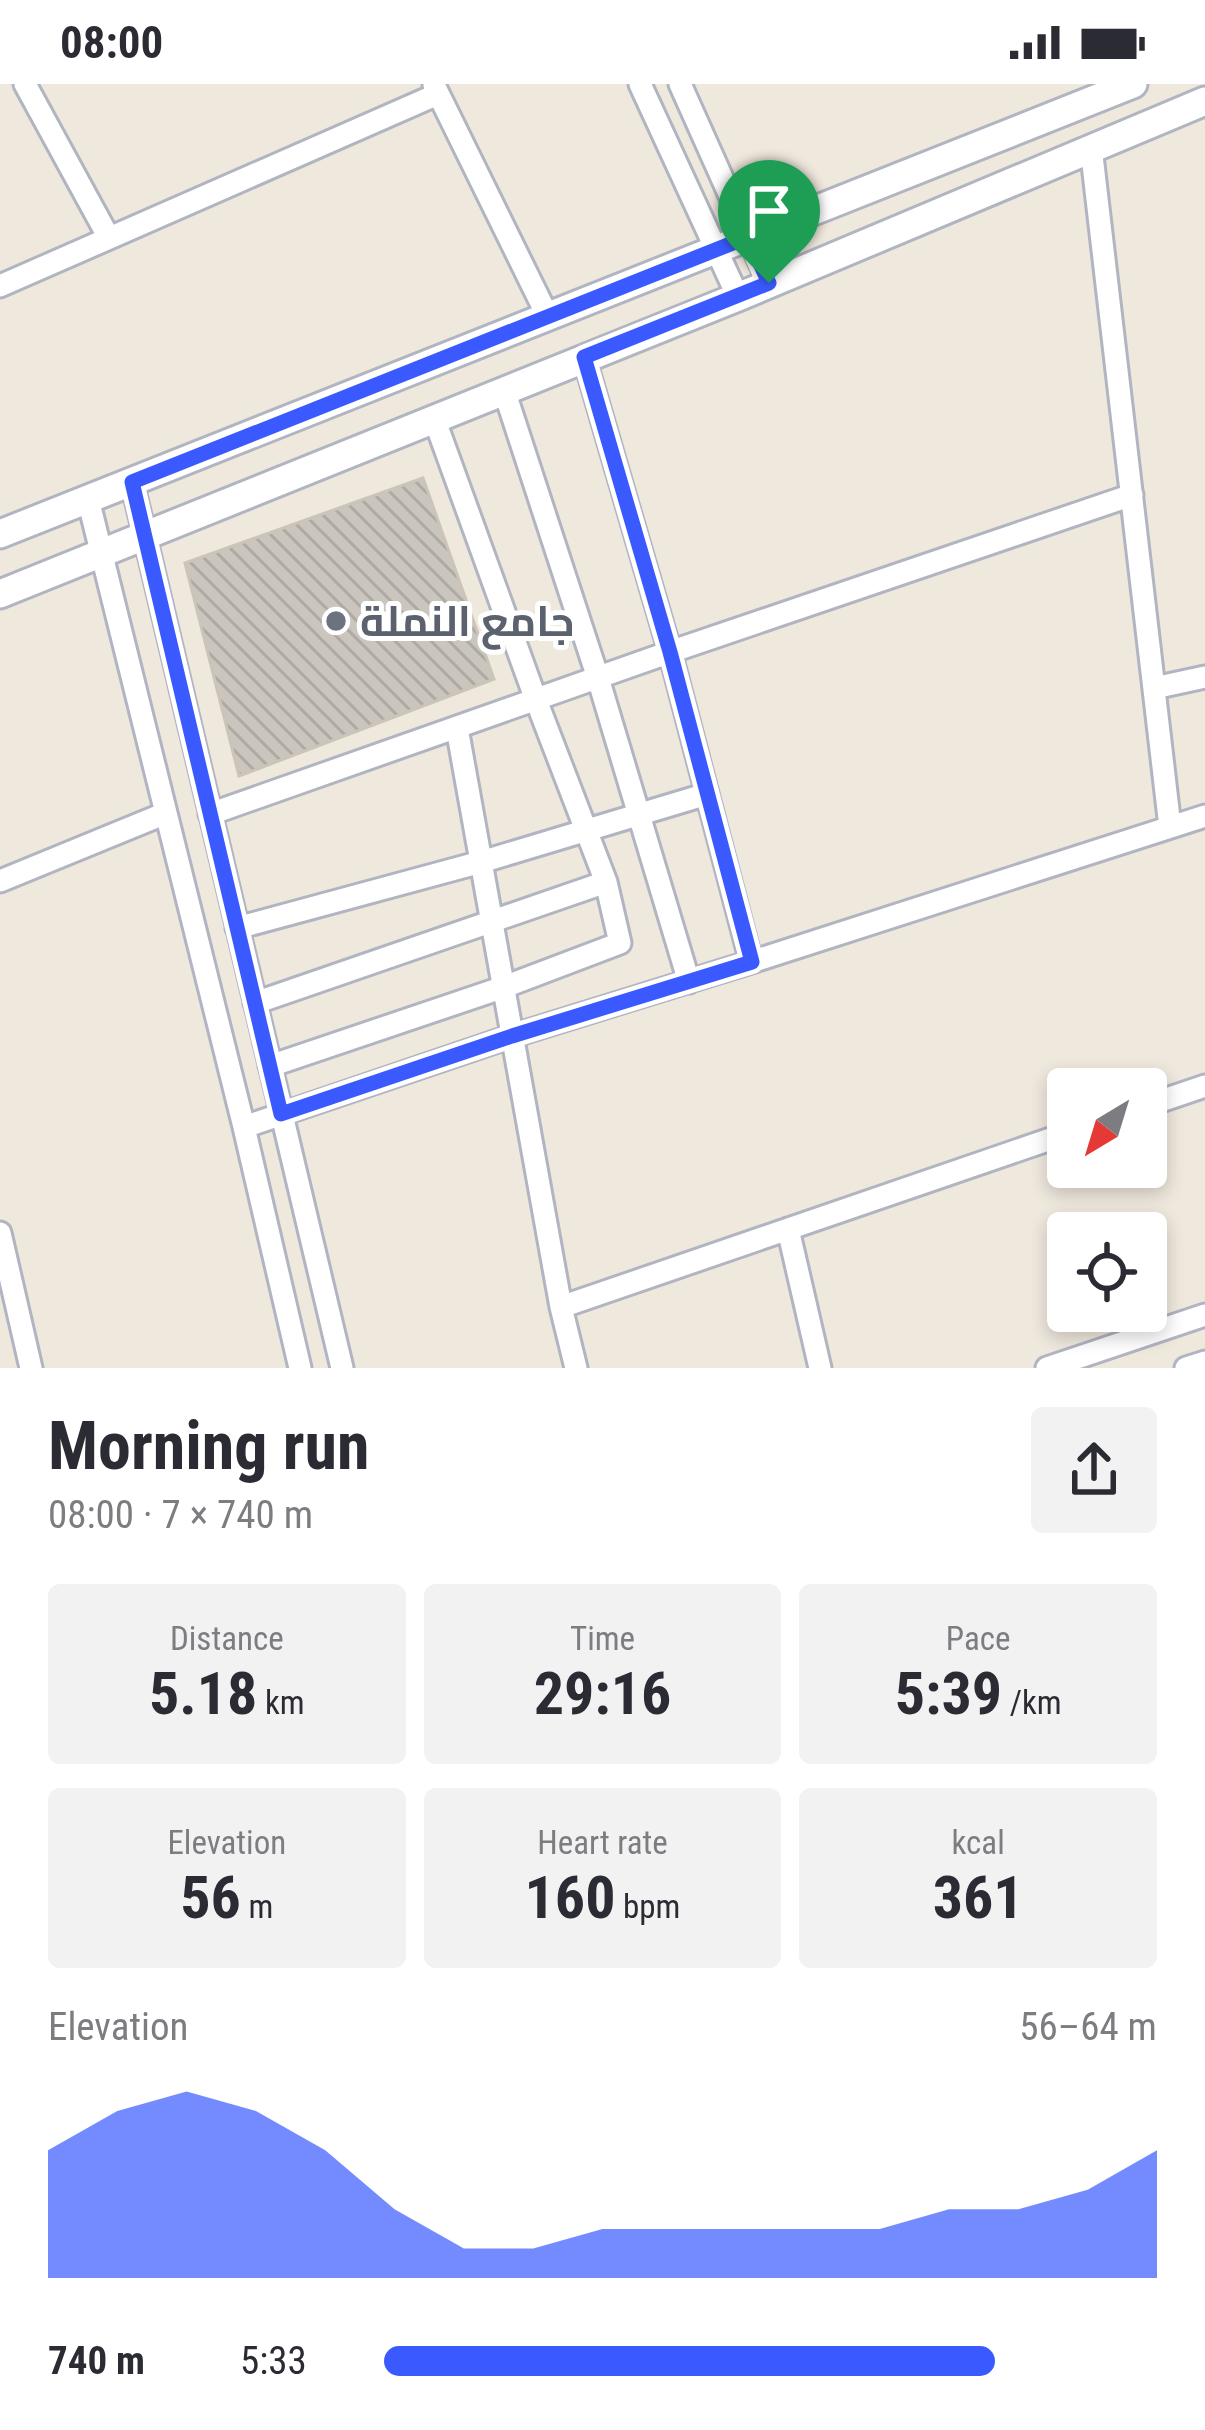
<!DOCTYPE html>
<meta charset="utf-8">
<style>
body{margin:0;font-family:"Roboto Condensed",Cairo,sans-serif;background:#f2f2f3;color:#2b2b33;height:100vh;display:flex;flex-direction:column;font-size:45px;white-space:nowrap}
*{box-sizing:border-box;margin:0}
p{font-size:39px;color:#7c7c81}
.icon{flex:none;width:66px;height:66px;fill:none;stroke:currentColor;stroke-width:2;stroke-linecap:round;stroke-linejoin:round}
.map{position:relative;height:1284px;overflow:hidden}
.side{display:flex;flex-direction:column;background:#fff;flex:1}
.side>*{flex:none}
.needle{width:78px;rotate:218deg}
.fabs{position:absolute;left:1047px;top:984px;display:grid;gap:24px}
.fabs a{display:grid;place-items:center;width:120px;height:120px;border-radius:12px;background:#fff;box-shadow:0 6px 18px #0003;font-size:60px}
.pin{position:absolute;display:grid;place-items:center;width:102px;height:102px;color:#fff;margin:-123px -51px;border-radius:50% 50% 50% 0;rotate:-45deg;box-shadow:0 0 12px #0007}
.pin .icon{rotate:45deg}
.round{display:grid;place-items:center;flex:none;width:126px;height:126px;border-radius:12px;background:#f2f2f3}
.overview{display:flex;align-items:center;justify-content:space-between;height:204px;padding:0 48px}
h1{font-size:66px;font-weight:700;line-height:90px}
.stats{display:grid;grid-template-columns:repeat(3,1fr);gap:18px;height:204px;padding:12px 48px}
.stats div{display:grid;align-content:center;border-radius:12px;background:#f2f2f3;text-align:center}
.stats b{font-size:60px;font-weight:700}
.stats small{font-size:33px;font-weight:400}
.stats p{font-size:33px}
.chart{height:336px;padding:24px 48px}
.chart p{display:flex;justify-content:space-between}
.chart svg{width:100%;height:216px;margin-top:12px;fill:#3a5aff;opacity:.7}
ul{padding:0 48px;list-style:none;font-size:39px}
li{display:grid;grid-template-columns:192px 144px 1fr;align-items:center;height:90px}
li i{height:30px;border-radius:15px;background:#3a5aff}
.status{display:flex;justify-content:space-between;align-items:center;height:84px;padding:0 60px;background:#fff;direction:ltr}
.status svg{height:33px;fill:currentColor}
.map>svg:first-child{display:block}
.building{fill:url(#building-back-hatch);stroke:#cbc4b7;stroke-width:3}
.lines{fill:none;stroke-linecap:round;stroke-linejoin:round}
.street-casing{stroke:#b1b4c1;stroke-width:27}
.secondary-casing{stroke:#b1b4c1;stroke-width:33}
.street{stroke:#fff;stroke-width:21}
.secondary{stroke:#fff;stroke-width:27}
.route-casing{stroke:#fff;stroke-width:24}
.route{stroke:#3a5aff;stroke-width:15}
.worship-dot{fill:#6b7280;stroke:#fff;stroke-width:4.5}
.labels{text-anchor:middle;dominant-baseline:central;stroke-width:10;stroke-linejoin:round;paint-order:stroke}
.worship-label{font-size:42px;font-weight:bold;fill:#5b616d;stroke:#fff;text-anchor:start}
</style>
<div class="status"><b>08:00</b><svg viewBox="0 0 49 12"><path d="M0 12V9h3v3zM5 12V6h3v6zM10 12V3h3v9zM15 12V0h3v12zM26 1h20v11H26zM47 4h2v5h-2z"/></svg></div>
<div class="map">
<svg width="1205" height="1284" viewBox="0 0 1205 1284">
<defs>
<pattern id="building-back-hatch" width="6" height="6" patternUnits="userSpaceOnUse" patternTransform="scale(3)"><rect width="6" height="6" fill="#cac5bd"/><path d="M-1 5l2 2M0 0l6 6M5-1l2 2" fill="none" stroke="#aea9a3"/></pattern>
</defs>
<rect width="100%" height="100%" fill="#efe8dd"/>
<path class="building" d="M423 394 494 595 239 692 185 479Z"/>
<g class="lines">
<g class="street-casing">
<path id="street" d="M25 0 109 154
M640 0 738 213
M680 0 769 199
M434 1 548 233
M1091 63 1170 743
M0 202 438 10
M584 273 670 568 751 878
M504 306 598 594 689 898
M132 398 342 1284
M88 415 244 1043 300 1284
M1154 604 1205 593
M457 644 561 1223 576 1284
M210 730 670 568 1132 411
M0 797 166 729
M237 844 481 778 707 710
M255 919 606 798
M270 982 504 903 620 859 606 798 536 616 434 334
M1146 1022 1205 1002
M244 1043 512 952 751 878 1205 732
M788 1145 820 1284
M0 1149 31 1284
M561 1223 1068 1049
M1047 1284 1205 1231
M1186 1284 1205 1278"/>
</g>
<g class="secondary-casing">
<path id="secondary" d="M0 450 1133 0
M0 510 738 213 1205 17"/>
</g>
<use href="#street" class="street"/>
<use href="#secondary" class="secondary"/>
</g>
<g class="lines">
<g class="route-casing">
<path id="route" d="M748 153 769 199 584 273 670 568 752 878 512 952 281 1030 132 398Z"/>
</g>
<use href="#route" class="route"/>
</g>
<circle class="worship-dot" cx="336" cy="537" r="12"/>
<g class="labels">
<g class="worship-label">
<text x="360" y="537">جامع النملة</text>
</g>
</g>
</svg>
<div class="fabs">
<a><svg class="needle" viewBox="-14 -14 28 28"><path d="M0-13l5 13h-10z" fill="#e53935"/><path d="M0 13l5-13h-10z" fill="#7c7c81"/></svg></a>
<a><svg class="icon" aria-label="locate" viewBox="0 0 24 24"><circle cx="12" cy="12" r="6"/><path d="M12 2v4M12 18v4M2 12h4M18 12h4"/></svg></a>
</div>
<div class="pin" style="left:769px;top:199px;background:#1e9e55"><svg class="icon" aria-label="arrive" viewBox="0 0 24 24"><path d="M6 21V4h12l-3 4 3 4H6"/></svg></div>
</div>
<section class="side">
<div class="overview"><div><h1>Morning run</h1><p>08:00 · 7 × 740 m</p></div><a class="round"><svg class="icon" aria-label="share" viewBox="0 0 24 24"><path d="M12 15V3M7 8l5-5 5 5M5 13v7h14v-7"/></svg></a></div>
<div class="stats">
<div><p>Distance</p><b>5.18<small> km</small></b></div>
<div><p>Time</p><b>29:16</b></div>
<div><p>Pace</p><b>5:39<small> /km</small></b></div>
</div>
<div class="stats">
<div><p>Elevation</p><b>56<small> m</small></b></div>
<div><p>Heart rate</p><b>160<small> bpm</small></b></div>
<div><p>kcal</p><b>361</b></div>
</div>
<div class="chart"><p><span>Elevation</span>56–64 m</p>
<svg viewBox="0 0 160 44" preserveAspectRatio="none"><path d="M0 44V18L10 10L20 6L30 10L40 18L50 30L60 38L70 38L80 34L90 34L100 34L110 34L120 34L130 30L140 30L150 26L160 18V44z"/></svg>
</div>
<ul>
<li><b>740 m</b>5:33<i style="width:79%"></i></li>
</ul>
</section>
